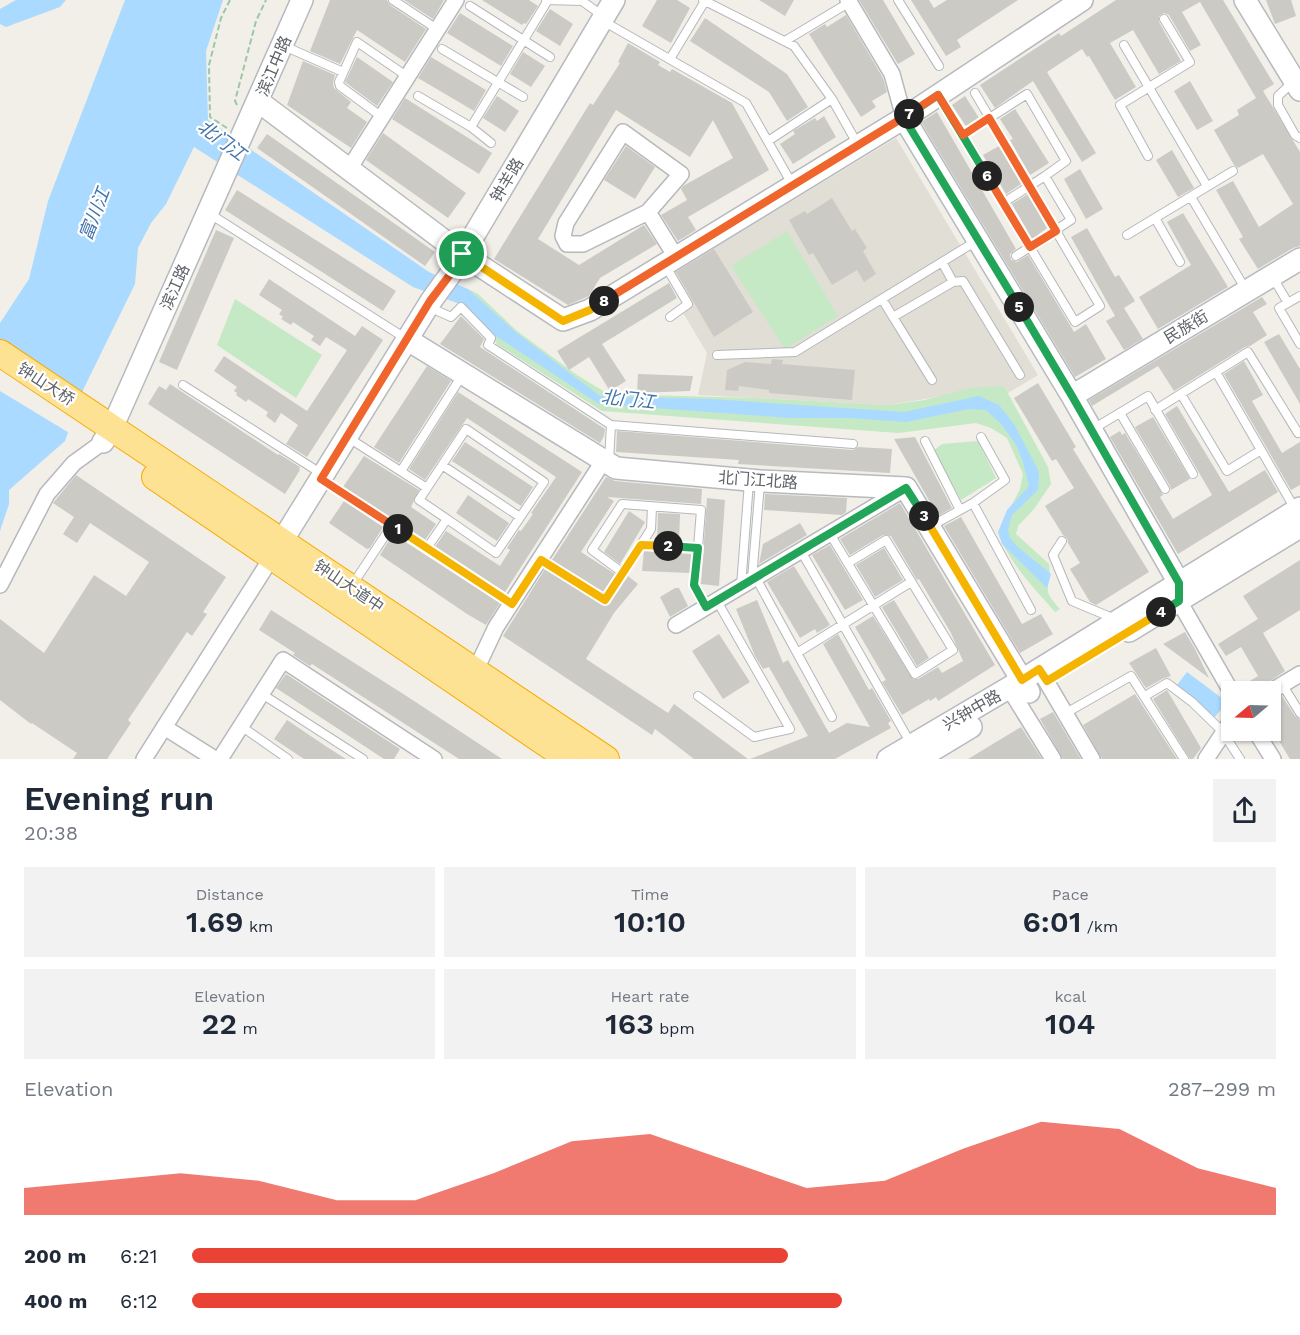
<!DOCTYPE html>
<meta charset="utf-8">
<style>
body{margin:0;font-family:"Work Sans","Noto Sans SC",sans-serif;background:#f2f2f3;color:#1f2937;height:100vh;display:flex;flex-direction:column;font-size:22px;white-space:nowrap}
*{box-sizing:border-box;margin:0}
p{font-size:20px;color:#747a83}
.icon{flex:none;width:33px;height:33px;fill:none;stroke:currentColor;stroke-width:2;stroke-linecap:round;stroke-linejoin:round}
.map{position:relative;height:759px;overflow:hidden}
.side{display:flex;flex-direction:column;background:#fff;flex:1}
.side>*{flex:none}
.needle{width:39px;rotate:251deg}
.tools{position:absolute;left:1221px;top:681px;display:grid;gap:12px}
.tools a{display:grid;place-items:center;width:60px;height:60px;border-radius:0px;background:#fff;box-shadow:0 2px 4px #0004;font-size:30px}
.pin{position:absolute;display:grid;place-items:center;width:51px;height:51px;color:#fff;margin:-26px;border:3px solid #fff;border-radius:50%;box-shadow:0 2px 6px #0007}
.km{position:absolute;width:30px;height:30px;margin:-15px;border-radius:50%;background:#222;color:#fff;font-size:16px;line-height:30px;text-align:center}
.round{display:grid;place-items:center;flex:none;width:63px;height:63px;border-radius:0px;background:#f2f2f3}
.summary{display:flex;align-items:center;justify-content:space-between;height:102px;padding:0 24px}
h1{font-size:33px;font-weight:600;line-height:45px}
.figures{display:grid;grid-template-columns:repeat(3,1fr);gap:9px;height:102px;padding:6px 24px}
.figures div{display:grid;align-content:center;border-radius:0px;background:#f2f2f3;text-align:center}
.figures b{font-size:30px;font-weight:600}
.figures small{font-size:16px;font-weight:400}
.figures p{font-size:16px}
.chart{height:168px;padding:12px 24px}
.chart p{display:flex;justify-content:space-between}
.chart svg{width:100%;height:108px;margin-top:6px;fill:#ea4335;opacity:.7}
ul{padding:0 24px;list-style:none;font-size:20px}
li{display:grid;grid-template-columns:96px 72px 1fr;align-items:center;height:45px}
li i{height:15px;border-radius:8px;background:#ea4335}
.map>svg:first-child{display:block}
.education{fill:#e1ded6}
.green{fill:#c5e8c5}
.water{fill:#aadaff}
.pier{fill:#f1efe8}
.building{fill:#cccac5}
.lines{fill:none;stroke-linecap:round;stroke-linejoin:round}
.lane-casing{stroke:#b5b8bc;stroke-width:10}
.street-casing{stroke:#b5b8bc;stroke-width:18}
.secondary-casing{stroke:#b6babf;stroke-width:24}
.highway-casing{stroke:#f9ab00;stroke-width:28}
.path{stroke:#9cc7a9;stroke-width:2;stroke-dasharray:6 3;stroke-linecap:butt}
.lane{stroke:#fff;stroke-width:8}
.street{stroke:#fff;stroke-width:15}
.secondary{stroke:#fff;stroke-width:21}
.highway{stroke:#fde293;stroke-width:26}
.split-1-casing{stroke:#fff;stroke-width:12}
.split-2-casing{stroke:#fff;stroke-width:12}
.split-3-casing{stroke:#fff;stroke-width:12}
.split-4-casing{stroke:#fff;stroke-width:12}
.split-5-casing{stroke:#fff;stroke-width:12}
.split-6-casing{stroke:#fff;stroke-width:12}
.split-7-casing{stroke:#fff;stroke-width:12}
.split-8-casing{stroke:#fff;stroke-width:12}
.split-9-casing{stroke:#fff;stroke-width:12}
.split-1{stroke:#f0652b;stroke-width:8}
.split-2{stroke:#f5b400;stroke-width:8}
.split-3{stroke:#22a559;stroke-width:8}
.split-4{stroke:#f5b400;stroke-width:8}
.split-5{stroke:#22a559;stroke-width:8}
.split-6{stroke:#22a559;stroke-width:8}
.split-7{stroke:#f0652b;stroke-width:8}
.split-8{stroke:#f0652b;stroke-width:8}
.split-9{stroke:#f5b400;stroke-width:8}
.labels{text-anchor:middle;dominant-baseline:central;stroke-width:4.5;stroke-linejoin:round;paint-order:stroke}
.street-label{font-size:16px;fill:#5f6368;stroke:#fff}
.water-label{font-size:18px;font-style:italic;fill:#4174aa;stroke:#fff}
</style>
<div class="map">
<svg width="1300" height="759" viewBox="0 0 1300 759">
<rect width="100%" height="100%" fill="#f1efe8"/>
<path class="education" d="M896 138 1038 375 1008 393 1004 386 888 405 698 395 707 353 682 311 693 303 674 272Z"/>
<path class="green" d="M787 231 838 316 785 349 731 266Z
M468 289 478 294 517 331 577 375 608 394 755 398 888 405 925 400 970 388 1004 386 1048 467 1051 484 1034 509 1018 526 1016 534 1049 564C1053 589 1038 586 1060 609L1055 612C1034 588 1009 563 998 532L1020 489 1023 474 1007 438 991 428 976 423 898 433 602 411 498 345 473 314 460 304Z
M235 299 322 355 296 398 217 345Z
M978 441 996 478 961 500 934 450 942 444Z"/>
<path class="water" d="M16 0H66L60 7 6 27 0 24V9Z
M125 0H223L206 51 208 120 429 272 468 289 517 333 600 396 711 399 904 412 979 396 999 405 1014 424 1039 472 1038 490 1012 515 1008 530 1010 538 1019 548 1051 574 1047 588 1002 544 998 532 1007 510 1029 486 1022 459 1016 445 1002 425 986 410 969 409 906 422 849 418H790L599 404 493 334 460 304 413 287 194 147 166 204 151 223 138 248 135 284 83 390 65 441 9 490V504L0 531V323L29 279 48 201Z
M1187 672 1227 702 1215 717 1177 685Z"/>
<path class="pier" d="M0 348 83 399 71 434 0 391Z"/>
<path class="building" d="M330 0H387L390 5 426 29 405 62 357 30 340 64 310 51Z
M404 0H444L433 19Z
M482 0H529L538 6 526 24 524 23 522 25Z
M657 0H677L690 8 671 43 642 26Z
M759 0H794L785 16Z
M859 0H883L915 54 898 64Z
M911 0H929L934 8 947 0H1018L957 40 961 47 946 56Z
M1116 0H1223L1274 84 1263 91 1300 152V246L1293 248 1258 269 1239 239 1243 237 1216 190 1233 181 1259 227 1293 204 1263 154 1238 168 1234 165 1214 130 1239 115 1237 110 1256 98 1200 2 1182 12 1201 45 1190 51 1169 15 1164 13 1159 16V22L1181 61 1159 74 1133 30 1110 43 1136 87 1115 100 1089 56 1087 57 1082 49 1047 72 1096 153 1082 162 1033 81 995 108 980 85 1059 33 1061 36Z
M1266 0H1291L1296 16 1275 24Z
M550 9 573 24 560 46 536 31Z
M460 13 513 46 501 66 447 33Z
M846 15 883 78 887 92 872 101 876 107 861 117 809 34 825 24 827 27Z
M705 18 787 74 808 107 787 121 769 92 690 41Z
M628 43 660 62 658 65 670 72 672 69 732 103 769 170 688 217 696 230 678 241 661 215 687 200 681 189 683 186 733 158 713 120 690 157 616 110 538 239 579 265 644 225 657 244 600 278 589 296 568 305 494 259 590 103 593 105 620 63 618 62Z
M523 52 545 66 531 87 510 74Z
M357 57 393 82 377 106 345 82Z
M431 57 486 90 474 111 418 78Z
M303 61 335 75 333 83 334 88 351 102 347 108 367 122 351 148 287 105Z
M1190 81 1213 121 1197 130 1174 91Z
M497 96 519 111 505 132 483 118Z
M965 96 979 118 966 126 952 105Z
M405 98 492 153 479 174 392 119Z
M1015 109 1049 163 1030 175 1010 140 1013 139 1000 119Z
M937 112 1016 249 1010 254 1011 260 1017 262 1028 255 1074 332 1086 324 1106 359 1075 377 921 122Z
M824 116 836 137 793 164 780 144 795 134 793 131 815 118 817 121Z
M383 133 466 193 448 218 366 160Z
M267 134 435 252 425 266 257 148Z
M626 146 655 167 635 199 604 180Z
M999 146 1021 184 1006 194 983 155Z
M1172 150 1194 188 1178 197 1156 160Z
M1080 169 1103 209 1086 219 1064 179Z
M237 190 396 291 383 311 225 210Z
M1028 194 1047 228 1032 239 1012 204Z
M832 198 852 231 855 229 867 248 863 251 876 274 864 282 857 270 832 285 813 253 809 255 789 220 805 211 807 214Z
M1183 213 1228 287 1158 329 1139 297 1191 265 1167 222Z
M1087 228 1115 277 1119 275 1135 301 1124 308 1143 339 1124 350 1106 321 1115 316 1071 237Z
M216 230 234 238 177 370 159 362Z
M714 249 753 312 714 337 676 272Z
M269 279 355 336 362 326 383 340 307 457 286 444 298 425 281 413 275 423 266 416 268 412 248 399 246 402 236 395 237 393 234 391 237 387 214 371 224 356 307 411 347 350 326 337 320 346 311 340 314 336 293 322 291 325 281 319 283 317 279 314 282 310 259 295Z
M669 283 677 298 602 344 626 381 610 391 589 357 569 370 557 351Z
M1262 297 1267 304 1253 312 1267 335 1250 346 1245 347 1174 391 1158 366 1092 406 1089 400Z
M461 316 484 339 480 347 605 429 604 436 600 443 440 344Z
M1279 334 1300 369V404L1264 342Z
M772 359 783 360 782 364 855 370 852 400 769 393V390L739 386 738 391 725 390 727 370 745 362 771 364Z
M1244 361 1263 395 1252 401 1282 453 1300 442V485L1291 490 1224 374Z
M427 366 451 381 399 463 374 447Z
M638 374 693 376 690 391 637 393Z
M1038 383 1076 447 1073 449 1149 572 1096 605 1090 602 1070 569 1080 563 1068 543 1067 538 1063 535 1045 506 1074 488 1056 459 1052 461 1014 398Z
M170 384 278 455 279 454 300 467 299 469 300 470 285 494 148 404 159 386 166 390Z
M458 392 582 472 505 592 435 547 446 531 500 566 510 550 507 548 519 530 521 531 533 514 531 513 556 477 467 418 425 480 409 469Z
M1177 406 1229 492 1265 470 1278 492 1178 554 1110 437 1120 431 1122 435 1125 433 1163 495 1160 497 1173 519 1212 495 1165 414Z
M1153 417 1190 479 1171 490 1170 486 1135 427Z
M617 431 853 450 858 447 892 449 890 473 738 464 739 460 616 452Z
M915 437 952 508 938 516 894 439Z
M465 442 533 487 521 506 452 461Z
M364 456 419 490 411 507 436 524 425 540 343 487Z
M76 475 226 577 203 612 207 614 192 636 187 632 128 720 131 723 107 759H73L77 753 32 723 31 724 0 700V619L44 653 94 575 126 596 149 562 90 523 77 543 63 534 74 517 53 503Z
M606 477 615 481 702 489 701 504 607 497 614 501 581 552 615 574 603 592 552 560Z
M765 494 847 498 846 512 842 515 764 510Z
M468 495 509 523 497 541 456 513Z
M707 498 725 500 719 586 701 584Z
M344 501 383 527 370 548 367 549 329 523Z
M900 503 995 665 938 701 936 697 930 701 929 699 902 715 882 682 886 680 855 627 873 616 913 679H918L938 667 942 673 963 661 951 633 919 579 917 580 891 536 883 535 850 555 840 539Z
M629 511 645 522 620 564 604 552Z
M658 513 680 514 679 541 657 540Z
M961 517 1022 624 1041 614 1053 634 1020 653 944 526Z
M800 523 807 535 759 564 763 544Z
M393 534 500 603 486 625 467 614 380 555Z
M830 545 863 600 845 610 812 555Z
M884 548 903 580 875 597 856 565Z
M644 551 691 554 690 573 642 571Z
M1300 560V610L1263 633 1285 671 1254 692H1241L1240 687 1258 676 1241 647 1226 656 1218 644 1258 619 1243 596Z
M794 566 830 625 817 633 815 629 800 638 767 582Z
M545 569 604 606 610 603 628 576 638 584 614 613 586 659 668 713 674 704 748 759H694L655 729 652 735 503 636Z
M675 588H679L688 606 670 617 660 597Z
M757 600 783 663 788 660 829 733 847 723 870 727 823 644 838 634 869 690 872 688 891 721 888 723 891 728 835 759H750L808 736 769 667 763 669 755 656 736 609Z
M894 600 929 658 917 666 882 607Z
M271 610 408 697 502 759H459L312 664 310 666 293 655 295 653 259 630Z
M1185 632 1195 649 1209 678 1163 644Z
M719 634 750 682 723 699 692 651Z
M1156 648 1171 676 1164 678 1146 688 1129 663Z
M286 674 400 749 394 759H384L276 688Z
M1167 690 1201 748 1193 759H1190L1153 699Z
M1135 694 1177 759H1102L1083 725Z
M1282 696 1295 716 1300 719V759H1290L1270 726V702Z
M1053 712 1081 759H1063L1040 719Z
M287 720 327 747 346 759H304L274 739Z
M1021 727 1042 759H968Z"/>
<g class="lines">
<g class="lane-casing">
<path id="lane" d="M393 0 437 29
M546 0 582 1 603 16
M703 0 794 46 832 99 768 141
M898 0 939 66
M470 6 550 57
M603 21 746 103 792 184
M785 41 850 2
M1124 45 1207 186
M284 46 343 72
M442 49 523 97
M670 59 705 1
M1293 82 1278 96V105L1295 135 1300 138
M418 96 471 127 491 143
M939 96 1075 322 1100 306 975 93
M832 99 858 145
M382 117 340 86 339 82 357 42 408 77
M471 127 548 0
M963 135 1027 94 1066 161 1045 176 1071 220 1016 256
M1148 156 1120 105 1190 62 1164 19
M1191 197 1246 290
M1003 203 1045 176
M210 214 405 338
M1127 235 1155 218
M942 262 953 282
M1180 262 1155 218 1233 171
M665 265 688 304 670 317
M1272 276 1288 303
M1300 296 1279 308 1300 344
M882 299 893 317
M429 307 451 317 461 307 491 338 488 345 611 425 853 444
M717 355 795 352 978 240
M1216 372 1295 509
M932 380 893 317 953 282 963 281 1020 375
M183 385 322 474
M1181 394 1227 471 1261 450
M1155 410 1248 352 1298 433 1300 432
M1120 413 1165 489
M1093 429 1148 396 1193 474
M347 437 427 488
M925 441 960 510
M609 461 611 425
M442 465 520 517
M401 471 463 374
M322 480 512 604
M973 503 1005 480 981 437
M652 507 651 529 623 573 592 550 622 504 701 510 695 585 706 607
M931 526 973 503 1031 610
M830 534 915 674 953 650 886 540 848 563
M1062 541 1053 555 1072 601 1115 619
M641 545 698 548
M427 548 447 519 419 500 466 429 544 482 496 553 447 519
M801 551 911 744
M541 560 605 600 623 573
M756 578 832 717
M752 579 760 483
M353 584 392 525
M741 586 749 482
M797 653 911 582
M1282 684 1300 713
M262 694 363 759
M698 696 754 737 790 729 717 601
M1145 696 1167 683 1192 702 1222 731 1240 759
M1066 713 1131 676 1184 759
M241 726 288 759"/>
</g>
<g class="street-casing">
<path id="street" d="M848 0 892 74 904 118
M349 169 456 0
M648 212 681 174 623 132 566 223 563 236 567 244H583L648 212 676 257
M0 585 47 494 74 463 103 442
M1179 601 1232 693
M676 625 906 488
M1039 669 1092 759
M472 678 496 627 604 460
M1009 688 1053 759
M1270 692 1300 674
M164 727 215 759
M1255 730 1273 759
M144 759 272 557
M220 759 283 660 434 759
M1206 759 1232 720"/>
</g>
<g class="secondary-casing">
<path id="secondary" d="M1245 0 1300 90
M258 101 462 254 563 320 590 310 904 118 1082 0
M904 118 1072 396 1179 583V601
M408 340 616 468 760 481 906 488 1029 692
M1072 396 1300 259
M103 442 112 428 302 0
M274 554 431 301 452 272 614 0
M1129 631 1300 527
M888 759 1022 680 1300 508
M918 759 971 727"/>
</g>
<g class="highway-casing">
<path id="highway" d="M0 353 606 759
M155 477 569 759"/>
</g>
<path class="path" d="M237 105 235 101 256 21 266 0
M227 128 210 117 209 65 221 18 230 0"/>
<use href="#lane" class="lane"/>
<use href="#street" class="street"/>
<use href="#secondary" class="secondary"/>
<use href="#highway" class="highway"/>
</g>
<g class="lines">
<g class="split-1-casing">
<path id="split-1" d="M398 529 321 479 430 301 452 272 462 254"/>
</g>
<g class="split-2-casing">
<path id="split-2" d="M398 529 512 604 541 560 605 600 641 545 668 546"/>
</g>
<g class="split-3-casing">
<path id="split-3" d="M668 546 698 548 694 585 706 607 906 488 924 516"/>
</g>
<g class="split-4-casing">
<path id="split-4" d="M924 516 1022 680 1039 669 1047 681 1161 612"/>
</g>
<g class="split-5-casing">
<path id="split-5" d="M1019 307 1072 396 1179 583V601L1161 612"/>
</g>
<g class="split-6-casing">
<path id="split-6" d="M987 176 938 95 904 118 1019 307"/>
</g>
<g class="split-7-casing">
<path id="split-7" d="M909 114 938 95 963 135 989 118 1056 231 1030 247 987 176"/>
</g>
<g class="split-8-casing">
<path id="split-8" d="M604 301 909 114"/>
</g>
<g class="split-9-casing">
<path id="split-9" d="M462 254 563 321 590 310 604 301"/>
</g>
<use href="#split-1" class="split-1"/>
<use href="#split-2" class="split-2"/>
<use href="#split-3" class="split-3"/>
<use href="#split-4" class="split-4"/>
<use href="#split-5" class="split-5"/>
<use href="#split-6" class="split-6"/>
<use href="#split-7" class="split-7"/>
<use href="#split-8" class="split-8"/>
<use href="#split-9" class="split-9"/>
</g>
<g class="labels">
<g class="street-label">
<text transform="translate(274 66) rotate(-67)">滨江中路</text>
<text transform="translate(507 180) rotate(-59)">钟羊路</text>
<text transform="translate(175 287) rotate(-66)">滨江路</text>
<text transform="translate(1186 327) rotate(-31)">民族街</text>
<text transform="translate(46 384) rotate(33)">钟山大桥</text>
<text transform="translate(758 480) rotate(4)">北门江北路</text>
<text transform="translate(349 586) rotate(34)">钟山大道中</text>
<text transform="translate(972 710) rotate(-30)">兴钟中路</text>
</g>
<g class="water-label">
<text transform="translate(222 140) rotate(37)">北门江</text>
<text transform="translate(94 214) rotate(-69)">富川江</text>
<text transform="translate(628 399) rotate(6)">北门江</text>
</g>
</g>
</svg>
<div class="tools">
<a><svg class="needle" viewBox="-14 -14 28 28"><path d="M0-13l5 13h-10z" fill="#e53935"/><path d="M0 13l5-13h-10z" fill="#747a83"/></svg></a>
</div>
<div class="pin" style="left:462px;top:254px;background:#1e9e55"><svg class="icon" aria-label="arrive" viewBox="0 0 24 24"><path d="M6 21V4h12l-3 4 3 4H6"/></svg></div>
<b class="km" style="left:398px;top:529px">1</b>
<b class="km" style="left:668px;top:546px">2</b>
<b class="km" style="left:924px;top:516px">3</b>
<b class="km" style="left:1161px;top:612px">4</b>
<b class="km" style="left:1019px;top:307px">5</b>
<b class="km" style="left:987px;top:176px">6</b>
<b class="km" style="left:909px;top:114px">7</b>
<b class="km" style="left:604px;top:301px">8</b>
</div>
<section class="side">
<div class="summary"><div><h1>Evening run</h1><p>20:38</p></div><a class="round"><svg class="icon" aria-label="share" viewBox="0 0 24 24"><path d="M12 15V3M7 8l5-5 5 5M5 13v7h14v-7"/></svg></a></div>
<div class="figures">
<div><p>Distance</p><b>1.69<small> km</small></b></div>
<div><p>Time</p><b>10:10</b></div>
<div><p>Pace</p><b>6:01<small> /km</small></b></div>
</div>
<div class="figures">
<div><p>Elevation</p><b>22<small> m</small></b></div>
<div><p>Heart rate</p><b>163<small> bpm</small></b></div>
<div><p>kcal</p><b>104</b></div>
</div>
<div class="chart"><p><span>Elevation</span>287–299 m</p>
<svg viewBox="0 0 160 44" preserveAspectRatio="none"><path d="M0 44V33L10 30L20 27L30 30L40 38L50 38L60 27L70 14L80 11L90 22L100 33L110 30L120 17L130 6L140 9L150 25L160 33V44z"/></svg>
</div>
<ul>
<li><b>200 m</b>6:21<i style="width:55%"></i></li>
<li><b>400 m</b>6:12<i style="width:60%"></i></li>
</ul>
</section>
